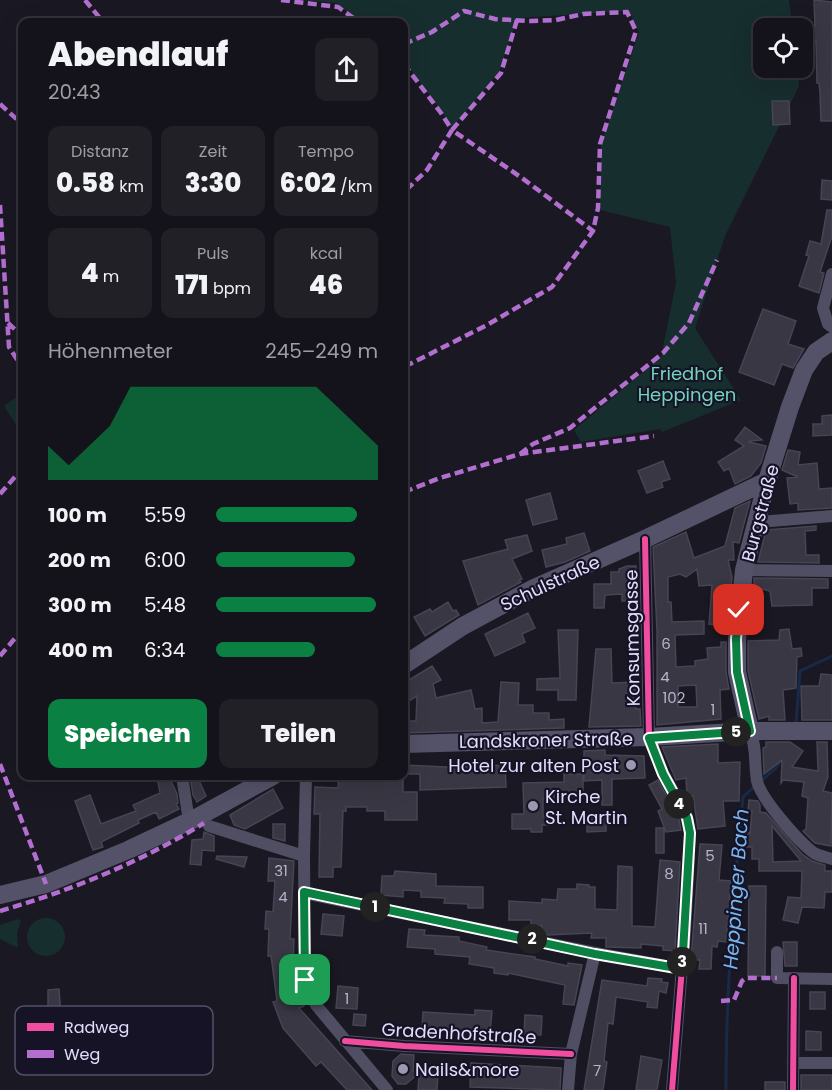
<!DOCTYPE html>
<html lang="de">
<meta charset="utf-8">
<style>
body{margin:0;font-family:Poppins,sans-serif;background:#212027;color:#f1f3f6;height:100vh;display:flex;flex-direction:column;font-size:22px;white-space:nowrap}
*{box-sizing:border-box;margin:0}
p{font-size:20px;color:#9d9ea2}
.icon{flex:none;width:33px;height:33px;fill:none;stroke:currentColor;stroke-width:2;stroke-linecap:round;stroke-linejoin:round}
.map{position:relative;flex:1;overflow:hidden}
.details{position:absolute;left:18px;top:18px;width:390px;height:762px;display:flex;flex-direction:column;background:#14121a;border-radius:12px;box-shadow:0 6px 24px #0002,0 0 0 2px #333239}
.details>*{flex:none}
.tools{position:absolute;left:753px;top:18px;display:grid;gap:12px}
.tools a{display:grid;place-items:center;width:60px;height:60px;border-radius:12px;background:#14121a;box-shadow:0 6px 24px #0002,0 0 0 2px #333239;font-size:30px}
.pin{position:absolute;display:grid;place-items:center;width:51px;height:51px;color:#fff;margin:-26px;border-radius:12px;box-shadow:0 3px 9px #0006}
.km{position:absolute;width:30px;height:30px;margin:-15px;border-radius:50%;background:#222;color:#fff;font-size:16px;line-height:30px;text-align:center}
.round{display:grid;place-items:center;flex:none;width:63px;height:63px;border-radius:12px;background:#212027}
.summary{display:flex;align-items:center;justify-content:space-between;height:102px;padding:0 30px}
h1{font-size:33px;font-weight:800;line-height:45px}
.metrics{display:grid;grid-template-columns:repeat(3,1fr);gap:9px;height:102px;padding:6px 30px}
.metrics div{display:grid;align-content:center;border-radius:12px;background:#212027;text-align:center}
.metrics b{font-size:26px;font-weight:800}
.metrics small{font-size:16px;font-weight:400}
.metrics p{font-size:16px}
.chart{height:168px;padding:12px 30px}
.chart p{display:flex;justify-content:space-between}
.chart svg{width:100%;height:108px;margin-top:6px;fill:#0b8043;opacity:.7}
.button{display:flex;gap:12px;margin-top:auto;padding:12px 30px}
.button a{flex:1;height:69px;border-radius:12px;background:#0b8043;color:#fff;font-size:24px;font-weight:800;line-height:69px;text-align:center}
.button a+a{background:#212027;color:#f1f3f6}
ul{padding:0 30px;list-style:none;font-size:20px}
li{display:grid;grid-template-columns:96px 72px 1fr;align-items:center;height:45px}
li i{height:15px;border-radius:8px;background:#0b8043}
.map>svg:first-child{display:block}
.green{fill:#172e2e}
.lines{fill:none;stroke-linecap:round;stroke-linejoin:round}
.stream{stroke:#172a48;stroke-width:3}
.building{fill:#393743;stroke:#474454;stroke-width:1.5;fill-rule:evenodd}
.minor{stroke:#504e62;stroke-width:12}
.secondary{stroke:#535268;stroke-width:18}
.quiet{stroke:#b36fd0;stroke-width:4.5;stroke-dasharray:9 4.5;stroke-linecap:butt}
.cycleway-casing{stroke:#171327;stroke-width:10}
.cycleway{stroke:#ef4d9e;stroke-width:6}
.route-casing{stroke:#fff;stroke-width:12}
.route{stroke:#0b8043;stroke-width:8}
.poi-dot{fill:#9b99af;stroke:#171327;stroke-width:2}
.labels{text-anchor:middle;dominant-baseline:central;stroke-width:4.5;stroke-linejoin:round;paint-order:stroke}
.number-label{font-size:15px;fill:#b7b4cd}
.park-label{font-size:18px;fill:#71d4bc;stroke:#171327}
.street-label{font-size:18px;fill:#e1defb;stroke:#171327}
.poi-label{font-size:18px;fill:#e1defb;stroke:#171327;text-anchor:start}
.water-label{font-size:20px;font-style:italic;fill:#78b6ef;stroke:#171327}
.key{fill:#171327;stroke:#545067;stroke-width:1.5}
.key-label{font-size:16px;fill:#e1defb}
</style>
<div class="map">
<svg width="832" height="1090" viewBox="0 0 832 1090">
<rect width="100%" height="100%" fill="#1a1822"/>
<path class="green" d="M301 0H789L793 28H764V68H797L799 86 725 236 695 328 741 400 662 432 660 429 581 442 574 430 661 357 676 283 670 227 600 210 601 144 639 32 629 11 517 18 499 72 452 128 440 109 404 61V22H361L336 3Z
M22 393V434L4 406Z
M27 937a19 19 0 1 1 38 0a19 19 0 1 1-38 0Z
M18 919 21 921 17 933 18 947H16L0 939V925Z"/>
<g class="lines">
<path class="stream" d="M796 724 800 671 832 656
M761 781 776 768 781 760
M726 1090C726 992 733 895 743 797L756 785"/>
</g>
<path class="building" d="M814 0 832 2V121H821L820 93 819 83H817L816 41 811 42 810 26H815Z
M772 101H789L790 124 773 125Z
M822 180 832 181V200L821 199Z
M827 210H832V236L820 272 824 273 819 293 799 286 809 256 806 255 810 241 821 244Z
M763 309 796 321 788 344 804 349 793 368 782 364 774 385 739 372Z
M832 415V435L813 436V424H822V416Z
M745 427 762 440 750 441 749 442 766 446 761 463 751 476 735 484 729 468 724 471 718 462 744 446 735 440Z
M788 450 800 452 798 465 817 463 819 489 832 488V508L798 510V503L790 504 787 478 798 477 782 470Z
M663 461 670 479 661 482 663 487 647 493 638 471Z
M550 493 557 519 533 525 526 500Z
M750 501 739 543 733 542 734 560H728L732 577 727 627 709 624 712 585 699 586 697 569 686 577 680 574 668 577V602H671L672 622 704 621V634L675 635 676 667 695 666V661L708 659 707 648 721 647V642H726V672L729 689 720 690 721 719 657 725V631L653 547 686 532 694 558 725 546 735 508ZM696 685 697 707H678V686Z
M816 526V530L805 531 806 555H819V563L758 562 766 530Z
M584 533 590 551 565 562 546 567 542 550 567 544 566 538Z
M527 535 532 551 512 559 522 579 519 580 521 582 478 605 463 561 508 549 505 540Z
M627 566H636V591H632V601H622V594L605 595 604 608H594V584H611V572H619V569Z
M754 578 828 579V588H812V605L772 606 770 591 754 587Z
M448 602 453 611 456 610 459 615 425 636 414 617 430 609 432 612Z
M528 613 535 628 522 634 525 642 495 656 485 634Z
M789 629 792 649 801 648 802 656 797 657 796 688 783 690 785 720H769V716L759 719 748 671V641L779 640 780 630Z
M558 630H578L576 700H558V690H537V679L560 678Z
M596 649H611L612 683 635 682 636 709H640L641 726 589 727Z
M432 666 441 680 433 684 436 698 471 690 475 709 482 708V723L498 722 501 682 519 683 518 705H533V713H549V720L564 719V728L404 733V721H416L417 696 404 704V683Z
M821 674 832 675V720H802L801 686H819Z
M766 742H790L803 751 792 767 818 771 817 742H827L828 777 823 791 832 793 831 846 815 843 803 831 806 829 808 798 802 796 804 782 783 780 781 783 782 760 764 774 763 748 766 747Z
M718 744V763L740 762 739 801H723L725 826 698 829 693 796H687L686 778 676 780 662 747Z
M605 750V755L644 756 645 778 612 779V805H602V780L584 781V751Z
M404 765 446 767 505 765 506 787 420 790V774H404Z
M564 774H583V796L543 798V816H550V825H542V832H531V829H512V814H524L523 783 564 782Z
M190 776H197L206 796 197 802 193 795Z
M339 776H403V792H417V820H385V811H367V807H346V811H343L341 867H333V877H319L320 814H314L315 787 338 788Z
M169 777 177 794 178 803 176 804 179 809 159 819 156 812 138 820 139 823 101 842 103 847 93 850 75 801 90 795 101 824 136 811 133 805 160 793 158 782Z
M658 780 679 819 681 830 666 832 658 811 662 809 649 785Z
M273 789 283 808 245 829 234 825 230 815Z
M749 800 758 801 760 805V812L766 813 802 854 812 861 825 865V871H832V892H825L824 908 802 907 798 923 783 920 788 897 801 898 802 871H759V859H752V847H745V837H748V832L750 833 752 811H748ZM772 826 801 861 773 862Z
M587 815H606V831L587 832Z
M273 824H285V841L273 838Z
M656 828H664V853H656Z
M204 832 214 836V851L202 850 201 865 190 864 192 840 203 839Z
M700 844 722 845 719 880 731 881 726 942 718 941 717 947 712 946 711 969H699L700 960H691Z
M217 856 247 857 244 867 216 859Z
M269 858 294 861 290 939H294L293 966 296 994 299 993 304 1006 299 1008 372 1090H347L321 1062 316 1066 283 1028 273 1002 277 1001 271 956H268L269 929H265L266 911 273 912 275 881H268Z
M660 860 680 862 675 951 663 950V946L641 944V948L606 947V938H591L592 933 547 935 541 933 542 926 531 925V920H509V901L542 903V899L557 900 558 889H577V884L589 885V887H595V909L617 910 618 866 632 867V926L655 927Z
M395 871 436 874V886L483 887V908H468V904L444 903 445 898 421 897V891L403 890V897L381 895 382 876H394Z
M749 886H766L765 976H748Z
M323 914 344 916 342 936 321 934Z
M409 929 425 930 424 935 459 937V941L487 947 486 950 535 957V959L568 966V963L582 965 574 1005 563 1004 565 985 508 973V975L494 973V968L469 964 470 957 435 954V949L407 947Z
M783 942H797V966H785Z
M648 978 662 979 661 982 668 983 666 993 659 991 657 1008 647 1007 648 1002 616 997 613 1024 608 1023 604 1061 607 1062 603 1090H584L602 980 647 986Z
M338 986 358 988 357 1009 336 1008Z
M59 989 62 1028 54 1029 52 1013H48V990Z
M810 992H825V1009H810Z
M475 1010 492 1011 490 1033 422 1029 423 1012 475 1015Z
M354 1014 366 1015 365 1026 353 1025Z
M525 1015 542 1016 541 1035 524 1034Z
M806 1031 821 1032V1050H806Z
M401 1054 414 1055 413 1071 438 1073 437 1090H418L419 1073 406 1084H398L392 1076 393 1061Z
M641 1056 662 1060 657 1090H636Z
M471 1063 561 1068 560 1090 470 1087Z
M801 1075H832V1090H801Z
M765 1082H785V1090H765Z"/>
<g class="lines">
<path class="minor" d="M832 274 823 308 828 324 832 327
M758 522 832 516
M645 539 649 737 663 773 687 817 690 833 685 931 672 1090
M744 570 832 571
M750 731C757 747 754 764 757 781 761 799 799 842 814 853 819 856 826 857 832 859
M182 776 189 821
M306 776 304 856 305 980 316 1005 387 1090
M209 826 304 856
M304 893 595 953 682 969
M777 952V978L832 979
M345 1041 404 1046 571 1054
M793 1063H832
M568 1090 571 1054 595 953
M793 1090 794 978"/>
<path class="secondary" d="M404 665 463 626 534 588 645 539 767 481
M750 731 737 672V639L744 570 767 481 790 407 804 370 816 352 832 341
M404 744 649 737 750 731H832
M0 895 46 884 128 850 196 818 273 776"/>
<path class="quiet" d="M85 0 103 22
M281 0 338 7 359 22
M517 20 501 73 452 130 522 178 593 231
M404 44 432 32 464 11 495 19 531 21 556 20 583 14 627 12 636 31 600 144 598 208 593 231 552 287 487 325 404 367
M404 64 441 113 452 130 427 170 404 192
M0 104 22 124
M0 205 9 347 22 367
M8 323 22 336
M520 454 533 444 570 428 663 353 689 323 717 260
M404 492 440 478 520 454 654 436
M0 494 22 469
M0 656 22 630
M0 764 46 884
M0 911C72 890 141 862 204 823
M721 1001 734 1000 742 981 746 978H777"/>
<g class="cycleway-casing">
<path id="cycleway" d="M645 539 649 737 663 773 687 817 690 833 685 931 672 1090
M304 893 595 953 682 969
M345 1041 404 1046 571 1054
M793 1090 794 978"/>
</g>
<use href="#cycleway" class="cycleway"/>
</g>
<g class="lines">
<g class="route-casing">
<path id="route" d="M305 980 304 892 595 954 682 969 690 833 687 818 663 774 649 738 750 731 737 672 736 639 739 610"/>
</g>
<use href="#route" class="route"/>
</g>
<g class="poi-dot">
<circle cx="631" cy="765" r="6"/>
<circle cx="533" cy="806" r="6"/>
<circle cx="403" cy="1069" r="6"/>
</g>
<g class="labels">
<g class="number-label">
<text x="666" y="643">6</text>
<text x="665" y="676">4</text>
<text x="674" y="697">102</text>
<text x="713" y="709">1</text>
<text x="710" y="855">5</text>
<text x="281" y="870">31</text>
<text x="669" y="873">8</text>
<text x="283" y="896">4</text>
<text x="703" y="928">11</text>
<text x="347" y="998">1</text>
<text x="597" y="1070">7</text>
</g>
<g class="park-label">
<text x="687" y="373">Friedhof<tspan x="687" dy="21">Heppingen</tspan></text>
</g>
<g class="street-label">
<text transform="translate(760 513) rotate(-75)">Burgstraße</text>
<text transform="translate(550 583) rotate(-25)">Schulstraße</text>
<text transform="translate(632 638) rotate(-91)">Konsumsgasse</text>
<text transform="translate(546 740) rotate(-1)">Landskroner Straße</text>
<text transform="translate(459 1033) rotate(3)">Gradenhofstraße</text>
</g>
<g class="poi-label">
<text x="619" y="765" text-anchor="end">Hotel zur alten Post</text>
<text x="545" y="796">Kirche<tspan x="545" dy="21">St. Martin</tspan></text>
<text x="415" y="1069">Nails&amp;more</text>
</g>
<g class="water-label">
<text transform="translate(736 889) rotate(-86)">Heppinger Bach</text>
</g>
</g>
<rect x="15" y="1006" width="198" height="69" rx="9" class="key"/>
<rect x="27" y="1023" width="27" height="8" fill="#ef4d9e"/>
<rect x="27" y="1050" width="27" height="8" fill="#b36fd0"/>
<g class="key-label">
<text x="64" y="1033">Radweg</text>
<text x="64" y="1060">Weg</text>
</g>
</svg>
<div class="tools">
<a><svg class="icon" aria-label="locate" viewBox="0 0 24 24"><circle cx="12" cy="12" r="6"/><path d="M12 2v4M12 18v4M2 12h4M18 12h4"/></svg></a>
</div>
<div class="pin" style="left:305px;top:980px;background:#1e9e55"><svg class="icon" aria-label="arrive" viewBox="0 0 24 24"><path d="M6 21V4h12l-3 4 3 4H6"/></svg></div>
<div class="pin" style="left:739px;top:610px;background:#d93025"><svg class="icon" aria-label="check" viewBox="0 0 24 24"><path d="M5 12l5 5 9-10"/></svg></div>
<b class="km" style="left:375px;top:907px">1</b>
<b class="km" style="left:532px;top:939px">2</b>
<b class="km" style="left:682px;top:962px">3</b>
<b class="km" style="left:679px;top:804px">4</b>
<b class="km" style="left:736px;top:732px">5</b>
<section class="details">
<div class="summary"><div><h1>Abendlauf</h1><p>20:43</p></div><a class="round"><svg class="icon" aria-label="share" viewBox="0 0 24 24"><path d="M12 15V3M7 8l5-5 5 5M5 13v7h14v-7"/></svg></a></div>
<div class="metrics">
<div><p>Distanz</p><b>0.58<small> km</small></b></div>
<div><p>Zeit</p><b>3:30</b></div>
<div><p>Tempo</p><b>6:02<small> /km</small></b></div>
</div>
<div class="metrics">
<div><b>4<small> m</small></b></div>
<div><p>Puls</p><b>171<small> bpm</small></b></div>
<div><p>kcal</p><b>46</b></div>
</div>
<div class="chart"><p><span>Höhenmeter</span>245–249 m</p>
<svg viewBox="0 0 160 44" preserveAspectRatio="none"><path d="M0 44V30L10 38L20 30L30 22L40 6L50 6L60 6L70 6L80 6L90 6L100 6L110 6L120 6L130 6L140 14L150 22L160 30V44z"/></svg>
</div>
<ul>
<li><b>100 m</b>5:59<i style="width:87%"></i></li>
<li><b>200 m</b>6:00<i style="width:86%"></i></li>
<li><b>300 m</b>5:48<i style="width:99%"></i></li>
<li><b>400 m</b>6:34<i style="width:61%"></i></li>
</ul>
<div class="button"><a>Speichern</a><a>Teilen</a></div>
</section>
</div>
